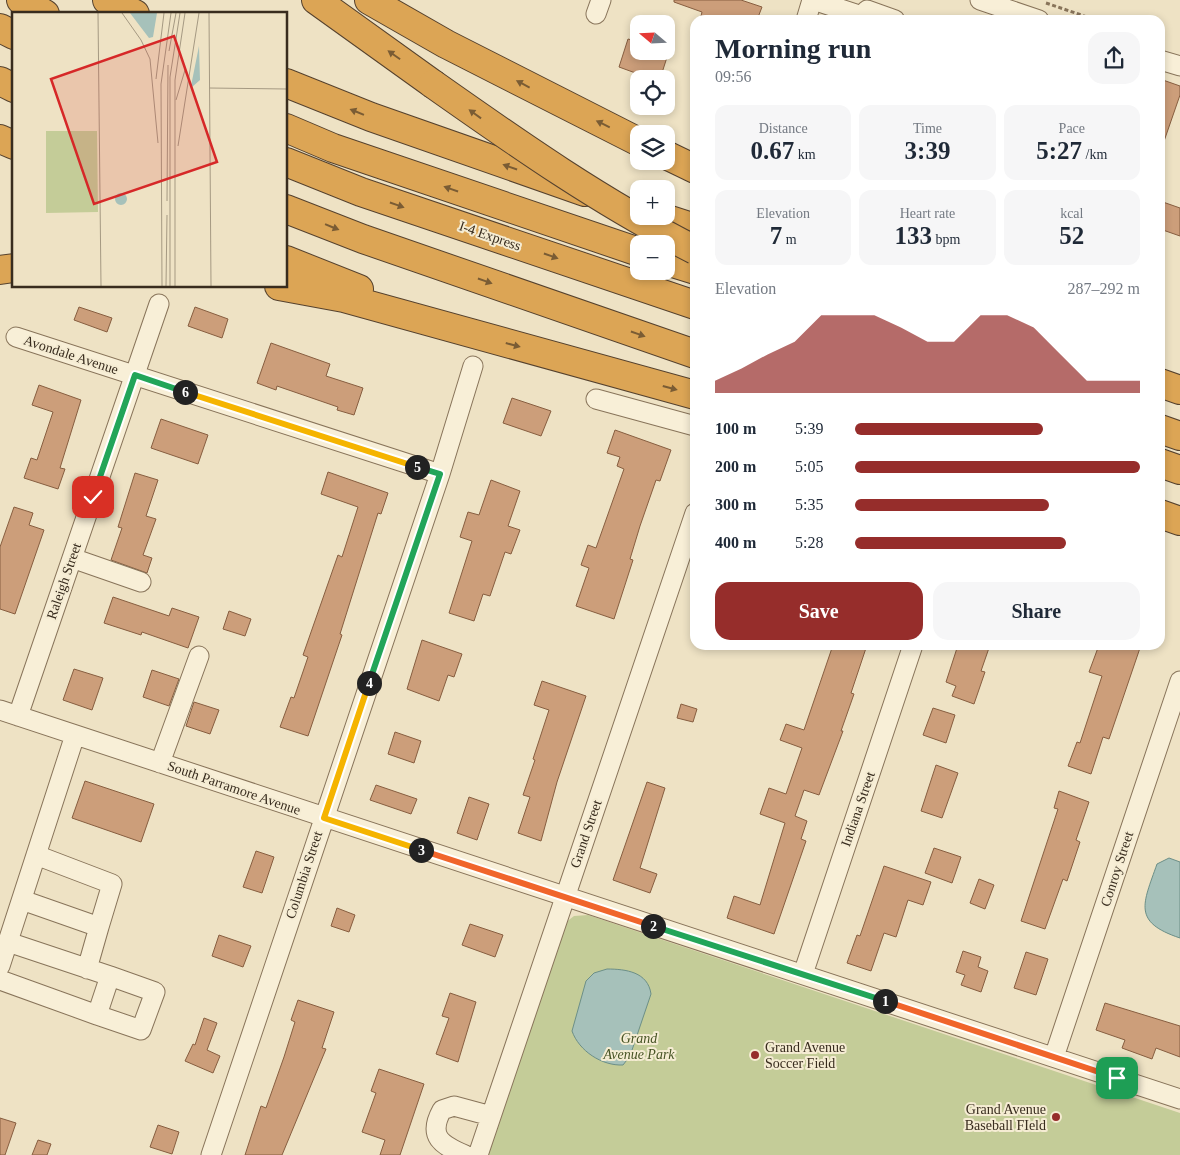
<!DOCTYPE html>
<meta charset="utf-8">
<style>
body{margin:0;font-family:Georgia,serif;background:#f6f6f7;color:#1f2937;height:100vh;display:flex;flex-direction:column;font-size:19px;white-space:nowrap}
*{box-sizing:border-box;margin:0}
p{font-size:16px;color:#747a83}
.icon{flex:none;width:28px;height:28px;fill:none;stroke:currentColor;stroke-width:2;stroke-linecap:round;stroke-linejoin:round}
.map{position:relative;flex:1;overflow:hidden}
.sheet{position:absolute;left:690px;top:15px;width:475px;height:635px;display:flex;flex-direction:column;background:#fff;border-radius:15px;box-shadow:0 2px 8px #0003}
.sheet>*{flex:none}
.needle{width:32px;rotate:289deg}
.buttons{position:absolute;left:630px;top:15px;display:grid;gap:10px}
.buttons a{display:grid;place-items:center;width:45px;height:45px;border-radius:10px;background:#fff;box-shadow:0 2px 8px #0003;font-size:25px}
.pin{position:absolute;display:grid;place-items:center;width:42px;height:42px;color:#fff;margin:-21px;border-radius:10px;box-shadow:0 2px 8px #0006}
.km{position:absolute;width:25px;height:25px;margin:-12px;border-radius:50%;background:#222;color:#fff;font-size:14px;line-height:25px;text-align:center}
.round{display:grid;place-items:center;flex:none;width:52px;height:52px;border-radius:15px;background:#f6f6f7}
.overview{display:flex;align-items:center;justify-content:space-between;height:85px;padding:0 25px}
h1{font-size:28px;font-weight:700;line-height:38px}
.metrics{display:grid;grid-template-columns:repeat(3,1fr);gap:8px;height:85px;padding:5px 25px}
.metrics div{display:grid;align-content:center;border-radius:12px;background:#f6f6f7;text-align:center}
.metrics b{font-size:25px;font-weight:700}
.metrics small{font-size:14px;font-weight:400}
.metrics p{font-size:14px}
.chart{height:140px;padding:10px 25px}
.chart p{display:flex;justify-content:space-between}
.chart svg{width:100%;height:90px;margin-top:5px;fill:#962d2b;opacity:.7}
.cta{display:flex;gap:10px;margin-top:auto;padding:10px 25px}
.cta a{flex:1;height:58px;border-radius:15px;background:#962d2b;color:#fff;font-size:20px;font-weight:700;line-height:58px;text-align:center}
.cta a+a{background:#f6f6f7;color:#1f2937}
ul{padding:0 25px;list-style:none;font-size:16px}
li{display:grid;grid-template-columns:80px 60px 1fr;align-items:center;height:38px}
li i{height:12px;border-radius:6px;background:#962d2b}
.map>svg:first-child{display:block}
.green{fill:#c4cc98}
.water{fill:#a6c1ba;stroke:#6c8f87}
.building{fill:#cc9e7a;stroke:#875e40}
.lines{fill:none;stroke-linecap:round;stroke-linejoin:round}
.minor-casing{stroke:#88745a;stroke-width:21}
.highway-casing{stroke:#56422e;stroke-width:30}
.path{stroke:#88745a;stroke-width:3;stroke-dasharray:4 2.5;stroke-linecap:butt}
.minor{stroke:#f8efd7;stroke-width:19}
.highway{stroke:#dca555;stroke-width:28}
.highway-bridge-casing{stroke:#56422e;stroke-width:30;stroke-linecap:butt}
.highway-bridge{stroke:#dca555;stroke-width:28}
.oneway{fill:#7a5c34}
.split-1-casing{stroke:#fff;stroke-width:10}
.split-2-casing{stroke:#fff;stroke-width:10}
.split-3-casing{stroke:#fff;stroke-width:10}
.split-4-casing{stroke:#fff;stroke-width:10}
.split-5-casing{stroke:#fff;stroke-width:10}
.split-6-casing{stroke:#fff;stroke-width:10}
.split-7-casing{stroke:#fff;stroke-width:10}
.split-1{stroke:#f0652b;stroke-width:6}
.split-2{stroke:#22a559;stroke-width:6}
.split-3{stroke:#f0652b;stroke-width:6}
.split-4{stroke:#f5b400;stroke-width:6}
.split-5{stroke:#22a559;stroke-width:6}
.split-6{stroke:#f5b400;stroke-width:6}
.split-7{stroke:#22a559;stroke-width:6}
.poi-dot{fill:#962d2b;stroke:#f5ecd3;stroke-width:2}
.labels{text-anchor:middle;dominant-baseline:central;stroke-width:4;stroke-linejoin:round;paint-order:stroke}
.street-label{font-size:14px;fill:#382c1e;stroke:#f5ecd3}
.park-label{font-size:14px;font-style:italic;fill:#475425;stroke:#f5ecd3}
.poi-label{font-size:14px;fill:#382c1e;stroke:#f5ecd3;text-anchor:start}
.inset-road{fill:none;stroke:#a59982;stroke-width:1}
.view{fill:#d62828;fill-opacity:0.15;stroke:#d62828;stroke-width:2.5}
.inset-edge{fill:none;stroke:#382c1e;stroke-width:2.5}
</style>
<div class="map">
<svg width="1180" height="1155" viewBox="0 0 1180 1155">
<rect width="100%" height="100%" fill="#eee2c4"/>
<path class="green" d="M588 915 1180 1113V1155H487L565 923 574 916Z"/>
<path class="water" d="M1169 858 1180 862V938C1132 922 1143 904 1157 864Z
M607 969C626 969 648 972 651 994L630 1056 623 1065C602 1066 579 1051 572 1031L586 981 594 973Z"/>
<path class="building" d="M674 0H741L762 7 757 20H700L702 12 674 2Z
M628 39 639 42V51H669L660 79H652L619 67Z
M1160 79 1180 86V95L1162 147H1160Z
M1160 201 1180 208V236L1160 229Z
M79 307 112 318 107 332 74 320Z
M195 307 228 319 222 338 188 326Z
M271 343 330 364 326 376 363 388 354 415 337 410 338 407 277 386 276 390 257 383Z
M39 385 81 400 60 468 65 469 58 489 24 478 31 458 37 460 53 412 32 405Z
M512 398 551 411 541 436 503 423Z
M161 419 208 435 198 464 151 448Z
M615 430 671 450 660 481 656 480 640 526 630 559 633 560 614 619 576 606 589 568 581 565 588 545 596 548 624 469 617 466 620 457 607 453Z
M328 472 388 493 381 514 378 513 340 634 342 635 308 736 280 727 291 697 294 698 308 657 303 655 338 555 342 557 358 507 321 494Z
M135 473 158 480 146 516 156 519 143 555 152 558 147 573 111 560 122 528 118 527Z
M491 480 520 491 508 526 520 530 511 554 505 552 490 596 483 594 474 621 449 613 472 541 460 537 468 512 479 515Z
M14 507 33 513 29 525 44 530 15 614 0 609V547Z
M113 597 169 616 172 608 199 617 188 648 142 632 141 635 104 623Z
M229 611 251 619 245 636 223 629Z
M422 640 462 654 454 677 448 675 439 701 407 689Z
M833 645H867L851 693 854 694 841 731H843L819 795 804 790 795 816 807 821 801 839 806 841 774 934 727 918 734 896 760 905 785 823 760 814 769 788 786 794 802 748 780 740 786 724 804 730Z
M958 645H990L981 671 985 672 974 704 952 696 956 686 946 682Z
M1099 645H1141L1109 739 1103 737 1091 774 1068 766 1077 742 1080 743 1102 676 1089 672Z
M74 669 103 678 92 710 63 700Z
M152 670 179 679 169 706 143 697Z
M542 681 586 696 557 782 541 841 518 833 530 797 523 795 535 760 533 759 549 710 534 705Z
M194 702 219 710 210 734 186 726Z
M681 704 697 709 693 722 677 718Z
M933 708 955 715 946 743 923 735Z
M395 732 421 741 414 763 388 754Z
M936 765 958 773 942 818 921 811Z
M85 781 154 804 141 842 72 818Z
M647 782 665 788 640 868 657 874 650 893 613 880Z
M376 785 417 799 411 814 370 800Z
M1059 791 1089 802 1076 840 1080 842 1067 881 1063 879 1045 929 1021 921 1058 809 1054 808Z
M469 797 489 804 477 840 457 833Z
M934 848 961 857 952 883 925 873Z
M256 851 274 857 262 893 243 887Z
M884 866 931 882 923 905 908 900 896 937 884 933 871 971 847 963 857 935 860 936Z
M979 879 994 885 985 909 970 903Z
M337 908 355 915 349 932 331 926Z
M470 924 503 935 495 957 462 945Z
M219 935 251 946 243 967 212 956Z
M963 951 981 957 978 967 988 971 981 992 961 985 965 975 956 972Z
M1026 952 1048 959 1036 995 1014 988Z
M450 993 476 1002 458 1062 436 1054 449 1018 442 1016Z
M298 1000 334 1012 322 1048 326 1049 282 1155H245L261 1106 266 1108 284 1057 295 1022 291 1020Z
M1105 1003 1180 1026V1057L1156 1048 1152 1059 1122 1048 1125 1040 1096 1030Z
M204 1018 217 1023 207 1050 220 1056 213 1073 185 1061 193 1044 195 1045Z
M379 1069 424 1084 400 1155H380L385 1140 362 1132 376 1093 371 1091Z
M0 1118 16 1123 5 1155H0Z
M158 1125 179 1132 172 1154 150 1147Z
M38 1140 51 1144 47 1155H32Z"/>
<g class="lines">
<g class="minor-casing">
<path id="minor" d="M813 0 865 17
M980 0 1039 20
M867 10 895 20
M596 14 601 0
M806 20 812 0
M1160 60 1180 66
M16 337 440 474
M596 399 695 426
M72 558 141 582
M0 710 1180 1099
M18 716 159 304
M160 763 199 656
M36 855 112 884 99 927
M22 900 99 927 87 969
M0 966 75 735
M803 974 913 645
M0 980 97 1015 110 976 8 942
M97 1015 141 1030 155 992 110 976
M1054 1057 1180 681
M211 1155 440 474 473 366
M465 1155C442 1145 427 1137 442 1110L454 1106 491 1116
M478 1155 695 513"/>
</g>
<g class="highway-casing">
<path id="highway" d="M21 0 45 14
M107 0 135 14
M316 0 433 84
M369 0 446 44 639 142
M0 28 14 35
M0 81 14 88
M286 83 371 117 585 192
M286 128 333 148 639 252
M0 139 14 145
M666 155 695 169
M286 162 361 192 695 305
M286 209 363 239 695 354
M658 216 695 228
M286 260 359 289
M666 261 695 270
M0 270 14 268
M279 286 344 298 695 395
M1160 383 1180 390
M1160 429 1180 436
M1160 463 1180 470
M1160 514 1180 521"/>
</g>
<path class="path" d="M1046 3 1096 20"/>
<use href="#minor" class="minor"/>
<use href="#highway" class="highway"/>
<g class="highway-bridge-casing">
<path id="highway-bridge" d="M433 84C518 144 602 203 695 250"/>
</g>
<use href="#highway-bridge" class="highway-bridge"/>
</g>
<defs><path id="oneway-solid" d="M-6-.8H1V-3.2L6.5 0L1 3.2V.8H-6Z" transform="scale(1.25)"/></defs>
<g class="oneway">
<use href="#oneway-solid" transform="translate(394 55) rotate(-145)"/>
<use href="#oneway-solid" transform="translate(523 84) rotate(-152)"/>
<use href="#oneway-solid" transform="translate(357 112) rotate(-158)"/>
<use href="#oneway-solid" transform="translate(475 114) rotate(-144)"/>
<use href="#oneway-solid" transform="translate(603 124) rotate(-154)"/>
<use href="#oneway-solid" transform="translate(510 167) rotate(-161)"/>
<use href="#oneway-solid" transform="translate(451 189) rotate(-161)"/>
<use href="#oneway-solid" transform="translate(397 205) rotate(19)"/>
<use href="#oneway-solid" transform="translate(332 227) rotate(22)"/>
<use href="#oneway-solid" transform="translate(551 256) rotate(19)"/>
<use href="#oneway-solid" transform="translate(485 281) rotate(19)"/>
<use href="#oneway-solid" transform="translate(638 334) rotate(19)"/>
<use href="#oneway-solid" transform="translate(513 345) rotate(15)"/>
<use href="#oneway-solid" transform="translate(670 388) rotate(15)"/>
</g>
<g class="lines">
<g class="split-1-casing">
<path id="split-1" d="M885 1001 1117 1078"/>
</g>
<g class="split-2-casing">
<path id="split-2" d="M653 926 885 1001"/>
</g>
<g class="split-3-casing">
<path id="split-3" d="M421 850 653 926"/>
</g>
<g class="split-4-casing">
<path id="split-4" d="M369 683 324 818 421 850"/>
</g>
<g class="split-5-casing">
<path id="split-5" d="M369 683 440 474 417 467"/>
</g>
<g class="split-6-casing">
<path id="split-6" d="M185 392 417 467"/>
</g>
<g class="split-7-casing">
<path id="split-7" d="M93 497 135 375 185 392"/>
</g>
<use href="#split-1" class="split-1"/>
<use href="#split-2" class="split-2"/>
<use href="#split-3" class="split-3"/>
<use href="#split-4" class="split-4"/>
<use href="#split-5" class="split-5"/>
<use href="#split-6" class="split-6"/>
<use href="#split-7" class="split-7"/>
</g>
<g class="poi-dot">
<circle cx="755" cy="1055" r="5"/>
<circle cx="1056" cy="1117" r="5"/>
</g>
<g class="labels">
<g class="street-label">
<text transform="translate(490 236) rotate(19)">I-4 Express</text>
<text transform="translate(71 355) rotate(18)">Avondale Avenue</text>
<text transform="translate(64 581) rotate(-71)">Raleigh Street</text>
<text transform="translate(234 788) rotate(19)">South Parramore Avenue</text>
<text transform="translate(858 809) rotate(-71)">Indiana Street</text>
<text transform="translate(586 834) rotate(-71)">Grand Street</text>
<text transform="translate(1117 869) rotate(-72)">Conroy Street</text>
<text transform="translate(304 875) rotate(-72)">Columbia Street</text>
</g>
<g class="park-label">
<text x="639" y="1038">Grand<tspan x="639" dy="16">Avenue Park</tspan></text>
</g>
<g class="poi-label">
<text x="765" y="1047">Grand Avenue<tspan x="765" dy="16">Soccer Field</tspan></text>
<text x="1046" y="1109" text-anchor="end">Grand Avenue<tspan x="1046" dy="16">Baseball FIeld</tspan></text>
</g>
</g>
<g transform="translate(12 12)">
<rect width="275" height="275" fill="#eee2c4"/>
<path d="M34 119H85L86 200 34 201Z" fill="#c4cc98"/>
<path d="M118 1H145L141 25 137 26ZM187 34 188 68 180 75 179 74ZM103 187a6 6 0 1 1 12 0a6 6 0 1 1-12 0Z" fill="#a6c1ba"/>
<path class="inset-road" d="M86 1 89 274M110 1 129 28 138 47 146 131M197 1 199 274M157 39 164 1M144 67 152 1M197 76 275 77M164 88 173 58M166 134 187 1M155 189 156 53M150 274 149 72 159 1M154 274 155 203M158 274V65L168 1M163 274V68L173 1"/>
<path class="view" d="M162 24 205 150 82 192 39 67Z"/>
<rect width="275" height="275" class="inset-edge"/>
</g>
</svg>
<div class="buttons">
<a><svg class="needle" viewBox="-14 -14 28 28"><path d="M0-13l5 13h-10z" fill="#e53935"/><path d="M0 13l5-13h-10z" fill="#747a83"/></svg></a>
<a><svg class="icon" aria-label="locate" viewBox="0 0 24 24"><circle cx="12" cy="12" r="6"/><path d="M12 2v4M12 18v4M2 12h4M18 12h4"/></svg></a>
<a><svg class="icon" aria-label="layers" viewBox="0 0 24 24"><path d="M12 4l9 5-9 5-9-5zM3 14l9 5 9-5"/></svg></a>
<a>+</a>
<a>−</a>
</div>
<div class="pin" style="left:1117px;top:1078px;background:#1e9e55"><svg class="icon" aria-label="arrive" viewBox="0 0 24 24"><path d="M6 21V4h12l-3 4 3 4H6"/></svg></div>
<div class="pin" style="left:93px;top:497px;background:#d93025"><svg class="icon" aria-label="check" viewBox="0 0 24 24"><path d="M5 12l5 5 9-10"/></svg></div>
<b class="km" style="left:885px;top:1001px">1</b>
<b class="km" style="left:653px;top:926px">2</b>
<b class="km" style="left:421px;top:850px">3</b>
<b class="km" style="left:369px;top:683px">4</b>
<b class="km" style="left:417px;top:467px">5</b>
<b class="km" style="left:185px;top:392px">6</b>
<section class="sheet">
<div class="overview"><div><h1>Morning run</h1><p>09:56</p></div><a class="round"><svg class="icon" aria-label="share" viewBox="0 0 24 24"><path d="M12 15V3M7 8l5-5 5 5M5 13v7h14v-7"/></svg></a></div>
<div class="metrics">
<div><p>Distance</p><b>0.67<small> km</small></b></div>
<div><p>Time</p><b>3:39</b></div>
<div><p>Pace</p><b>5:27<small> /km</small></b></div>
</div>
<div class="metrics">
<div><p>Elevation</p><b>7<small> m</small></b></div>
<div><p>Heart rate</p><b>133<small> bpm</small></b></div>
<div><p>kcal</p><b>52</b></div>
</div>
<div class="chart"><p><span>Elevation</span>287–292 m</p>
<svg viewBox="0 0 160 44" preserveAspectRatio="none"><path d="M0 44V38L10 32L20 25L30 19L40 6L50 6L60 6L70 12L80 19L90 19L100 6L110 6L120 12L130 25L140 38L150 38L160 38V44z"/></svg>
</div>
<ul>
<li><b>100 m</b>5:39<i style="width:66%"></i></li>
<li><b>200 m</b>5:05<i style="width:100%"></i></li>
<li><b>300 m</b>5:35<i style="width:68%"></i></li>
<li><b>400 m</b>5:28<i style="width:74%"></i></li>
</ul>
<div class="cta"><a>Save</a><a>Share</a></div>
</section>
</div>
